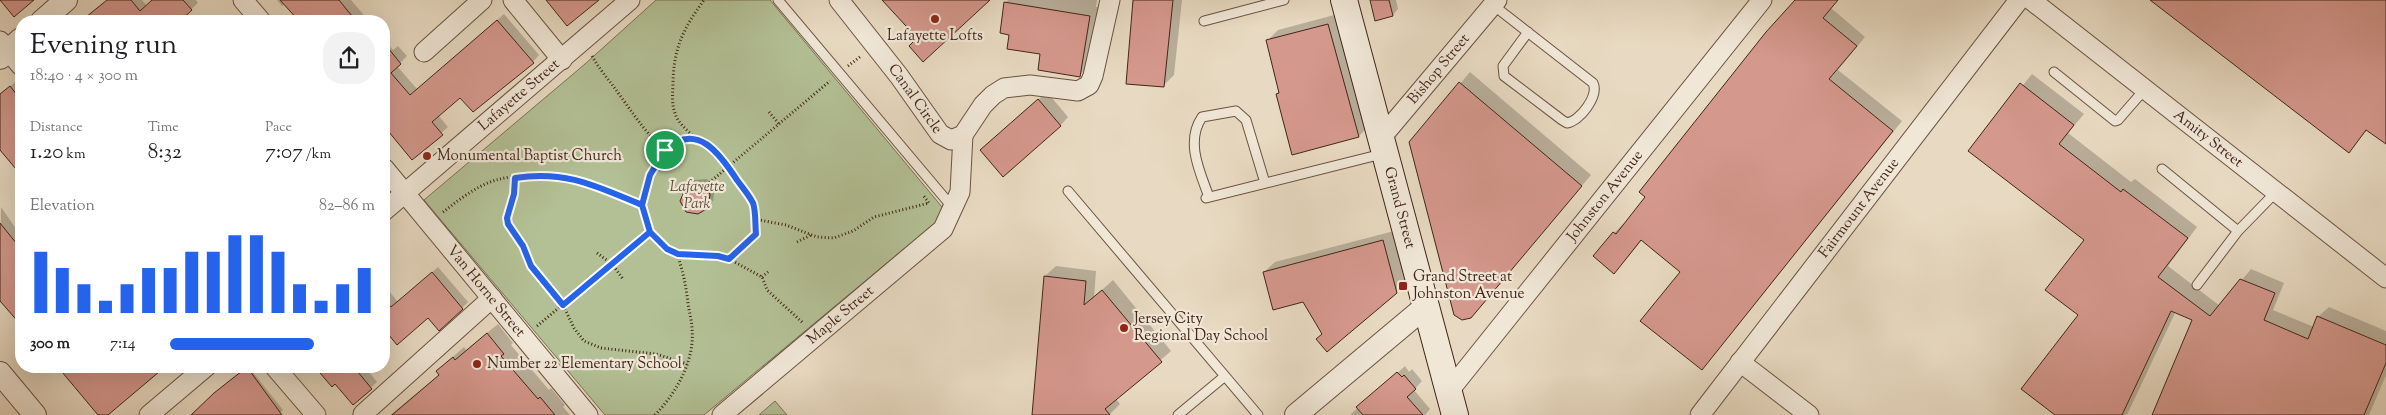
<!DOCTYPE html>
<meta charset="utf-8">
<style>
body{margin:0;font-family:"Sorts Mill Goudy",serif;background:#f2f2f2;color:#202124;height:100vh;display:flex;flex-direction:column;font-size:19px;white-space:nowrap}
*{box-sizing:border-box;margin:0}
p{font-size:16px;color:#757577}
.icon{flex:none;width:28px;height:28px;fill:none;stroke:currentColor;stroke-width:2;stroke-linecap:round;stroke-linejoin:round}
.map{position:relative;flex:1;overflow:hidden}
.panel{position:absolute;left:15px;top:15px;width:375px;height:358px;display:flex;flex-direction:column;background:#fff;border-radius:20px;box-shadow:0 5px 20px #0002}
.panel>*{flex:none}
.pin{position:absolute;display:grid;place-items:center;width:42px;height:42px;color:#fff;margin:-21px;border:2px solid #fff;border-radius:50%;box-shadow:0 1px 5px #0007}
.round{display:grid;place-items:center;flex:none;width:52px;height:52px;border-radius:20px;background:#f2f2f2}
.head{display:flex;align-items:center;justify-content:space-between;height:85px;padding:0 15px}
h1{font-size:28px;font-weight:600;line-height:38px}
.figures{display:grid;grid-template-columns:repeat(3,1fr);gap:8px;height:85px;padding:5px 15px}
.figures div{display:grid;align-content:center}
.figures b{font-size:21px;font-weight:600}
.figures small{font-size:14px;font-weight:400}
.figures p{font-size:14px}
.chart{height:140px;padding:10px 15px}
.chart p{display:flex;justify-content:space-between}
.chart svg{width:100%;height:90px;margin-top:5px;stroke:#2563eb;stroke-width:6}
ul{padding:0 15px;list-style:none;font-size:16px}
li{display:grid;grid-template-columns:80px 60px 1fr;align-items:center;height:38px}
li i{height:12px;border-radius:6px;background:#2563eb}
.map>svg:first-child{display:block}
.green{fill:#b3c095;stroke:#7a7256}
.shadow{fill:#0003}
.building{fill:#d5988d;stroke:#422518}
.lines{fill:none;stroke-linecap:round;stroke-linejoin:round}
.service-casing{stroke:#6c5242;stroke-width:11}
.minor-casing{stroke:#6c5242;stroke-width:21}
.tertiary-casing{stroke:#6c5242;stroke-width:24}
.secondary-casing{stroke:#422518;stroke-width:28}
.path{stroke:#422518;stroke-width:3;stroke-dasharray:1 2.5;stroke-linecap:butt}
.service{stroke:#f0e7d7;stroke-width:9}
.minor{stroke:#f0e7d7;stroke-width:19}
.tertiary{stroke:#f0e7d7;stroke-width:22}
.secondary{stroke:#f0e7d7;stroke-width:26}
.route-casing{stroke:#fff;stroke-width:10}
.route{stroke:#2563eb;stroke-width:6}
.poi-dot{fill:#8f2418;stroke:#f0e7d7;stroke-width:2}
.labels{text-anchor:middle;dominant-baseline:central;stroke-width:4.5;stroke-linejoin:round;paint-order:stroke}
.poi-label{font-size:15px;fill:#422518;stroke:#f0e7d7;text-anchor:start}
.street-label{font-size:15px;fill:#422518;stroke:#f0e7d7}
.park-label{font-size:15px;font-style:italic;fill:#5e4c37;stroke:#f0e7d7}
</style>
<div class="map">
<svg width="2386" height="415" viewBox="0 0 2386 415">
<rect width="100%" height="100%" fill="#e8dac2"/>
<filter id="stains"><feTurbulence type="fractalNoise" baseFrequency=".004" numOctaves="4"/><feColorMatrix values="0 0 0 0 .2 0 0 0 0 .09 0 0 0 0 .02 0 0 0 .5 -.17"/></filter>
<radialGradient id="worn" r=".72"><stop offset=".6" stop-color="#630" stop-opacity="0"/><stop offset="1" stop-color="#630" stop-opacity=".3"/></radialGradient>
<path class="green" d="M656 0H770L947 213 704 415H605L424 200 585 64Z
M775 401 787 415H759Z"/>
<path class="shadow" d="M107 0H142L147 6 153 0H196L198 3 186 14 192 21H81Z
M277 0H351L369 21H301L285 4 282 6Z
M1008 0H1097L1096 7H1099L1089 66 1080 75 1011 33 1005 3Z
M1135 0H1182L1174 75 1163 86Z
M1371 0H1396L1398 9 1393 15 1376 19Z
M1796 0H1838L1831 8 1865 37 1838 70 1902 121 1702 369 1682 272 1642 240 1623 263 1614 233 1623 224 1625 225Z
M2152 0H2386V137L2368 129 2348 152Z
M504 14 539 55 533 62 460 96 438 115 448 127 412 159 384 124V39L393 50 398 46 407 56 397 66 417 89Z
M1338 14 1369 126 1359 136 1277 94 1280 91 1267 41 1278 30Z
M1470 72 1591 175 1470 317 1411 142Z
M2032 74 2084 114 2068 133 2131 182 2135 179 2197 227 2168 266 2220 306 2251 269 2284 283 2273 310 2314 327 2318 317 2329 307 2386 331V375L2369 415H2153L2193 319 2176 311 2127 415H2057L2080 315 2085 240 1970 151Z
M16 81 21 87V173L0 148V97Z
M1047 92 1068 117 1060 126 981 150Z
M707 179 715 188 713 201 707 207 688 186 694 180Z
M1 207 21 236V324L0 299Z
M1394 231 1407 281 1396 292 1324 333 1304 301 1264 272 1275 262Z
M1056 266 1096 271 1094 297 1113 280 1171 351 1116 399 1120 404 1109 415H1033L1045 276Z
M438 267 468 302 462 308 384 331V285L398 302Z
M498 324 513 343 511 345 549 390 551 388 565 405 563 407 570 415H390L440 374 448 361 464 347 466 350Z
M248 366 283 410 278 415H193Z
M316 366H364L377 382 353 404 335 382Z
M1405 366 1409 372 1412 369 1422 381 1414 390 1430 409 1425 415H1350Z"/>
<path class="building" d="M0 0H34L14 17Z
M107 0H131L140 11 152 0H183L192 10 180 21H81Z
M280 0H339L356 21H299Z
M546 0H599L567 26Z
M882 0H990L923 62 909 46 917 38Z
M1133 0H1173L1164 87 1126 84Z
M1370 0H1389L1393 16 1375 21Z
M1795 0H1838L1823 18 1857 46 1829 79 1893 131 1702 370 1640 321 1680 272 1641 240 1614 274 1593 256 1613 232 1616 234 1645 197 1639 192 1766 32Z
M2150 0H2386V144L2366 130 2349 153Z
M1004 2 1090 16 1080 77 1038 70 1040 54 1007 49 1009 35 1000 33Z
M497 20 534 63 473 112 460 98 432 122 443 135 412 160 384 126V43L401 64 391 73 410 95Z
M1328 24 1359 137 1292 155 1276 94 1279 93 1266 40Z
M1459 82 1582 186 1471 318 1462 320 1454 315 1409 142Z
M2020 83 2074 125 2059 144 2121 192 2123 189 2188 238 2158 277 2210 316 2240 279 2275 293 2264 320 2308 339 2317 316 2386 345V363L2364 415H2152L2192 320 2171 311 2122 415H2055L2021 389 2078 315 2045 290 2084 240 1968 151Z
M10 86 21 100V175L0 150V94Z
M1038 99 1061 126 1003 177 980 150Z
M701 184 710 194 708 208 698 214 686 212 680 201 687 185Z
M0 223 21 249V325L0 301Z
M1383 240 1397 293 1327 352 1316 339 1322 334 1303 302 1273 310 1263 272Z
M432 272 463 309 439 331 428 318 397 345 384 329V298L391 307Z
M1044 276 1086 281 1084 305 1102 290 1162 362 1105 409 1110 415H1032Z
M487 333 504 354 501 356 538 399 540 397 555 415H392L439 375 436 371 453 357 455 360Z
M57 366H166L108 415H98Z
M314 366H353L372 389 353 405 335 384 332 387Z
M247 367 282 415H191L214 393Z
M1397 372 1402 377 1404 375 1416 389 1407 397 1423 415H1363L1356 407Z"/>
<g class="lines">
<g class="service-casing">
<path id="service" d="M778 0 948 202 951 209
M1493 5 1593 83C1599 96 1580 121 1567 123L1562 120 1504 76 1503 66 1528 32
M1204 21 1284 0
M2054 72 2115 121 2118 120 2145 89
M2162 169 2238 231 2197 285
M1068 191 1258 415
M1209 197C1200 172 1185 142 1202 117L1236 111 1246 120 1265 183
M1206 198 1382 154
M2238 231 2276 192
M1178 415 1225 376"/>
</g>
<g class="minor-casing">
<g id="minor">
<path d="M243 0 261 21"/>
<path d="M513 0 562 60"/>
<path id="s1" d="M839 0 899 76 940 134 951 140 963 135 983 105 993 95 1004 88 1030 85 1078 91 1089 85 1093 76 1110 0"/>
<path id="s2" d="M2031 0 2386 278"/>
<path d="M0 41 21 66"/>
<path d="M424 52 482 0"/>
<path id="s3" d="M1381 138 1497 0"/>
<path id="s4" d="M384 168 588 415"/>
<path id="s5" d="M384 211 630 0"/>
<path d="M1740 362 1809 415"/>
<path d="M274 366 316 415"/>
<path id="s6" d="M1449 391 1762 0"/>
<path d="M363 414 492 298"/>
<path d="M149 415 207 366"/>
<path id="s7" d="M722 415 943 229 960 192 963 135"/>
<path id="s8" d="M1700 415 2019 0"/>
</g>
</g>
<g class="tertiary-casing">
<path id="tertiary" d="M42 21 66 0
M0 58 21 39
M0 373 35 415
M1296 415 1425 307"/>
</g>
<g class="secondary-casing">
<g id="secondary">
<path id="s9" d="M1344 0 1455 415"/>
</g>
</g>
<path class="path" d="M592 56C601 72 611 82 621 97 635 116 647 135 665 150
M848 66 861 56
M769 112 779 124
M697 140C691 134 683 127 678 120 672 109 672 99 673 86 673 49 683 29 704 0
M515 178 514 194 507 218V224L523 246 531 266 563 305 574 328 584 341 601 348 656 354 687 364
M704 187 830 81
M443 212C459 200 476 186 496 180 523 173 559 172 585 181 604 187 623 197 641 205L650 232 667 249 677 254 718 255 729 259 755 234C755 225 756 211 753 203 750 195 742 187 738 180 724 160 704 128 675 142 655 151 647 186 641 205
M754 219 786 225 817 237 834 238 853 231 874 217 929 203 923 195
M797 242 811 235
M597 253 612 264 623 279
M729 259 762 277 767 290 803 323
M762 277 769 271
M537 326 650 232
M655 415C676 393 695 361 692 329 692 321 689 312 688 303 686 286 683 271 677 254"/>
<use href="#service" class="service"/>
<use href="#minor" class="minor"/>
<use href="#tertiary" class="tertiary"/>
<use href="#secondary" class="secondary"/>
</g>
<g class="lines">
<g class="route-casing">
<path id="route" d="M665 150 650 175 642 205 650 232 563 305 531 266 523 246 508 224 507 218 514 194 515 178C566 170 596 186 642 205L650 232 667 249 678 254 718 256 729 259 756 234C755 225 756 211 753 203 749 195 742 187 737 180 720 154 697 121 665 150"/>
</g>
<use href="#route" class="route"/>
</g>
<g class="poi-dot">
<circle cx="935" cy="19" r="5"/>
<circle cx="427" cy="156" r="5"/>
<rect x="1398" y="281" width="10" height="10" rx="2.5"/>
<circle cx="1124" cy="328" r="5"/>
<circle cx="477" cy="364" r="5"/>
</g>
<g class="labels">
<g class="poi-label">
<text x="935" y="36" text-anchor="middle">Lafayette Lofts</text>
<text x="437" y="156">Monumental Baptist Church</text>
<text x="1413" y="277">Grand Street at<tspan x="1413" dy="17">Johnston Avenue</tspan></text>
<text x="1134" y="319">Jersey City<tspan x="1134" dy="17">Regional Day School</tspan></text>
<text x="487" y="364">Number 22 Elementary School</text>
</g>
<g class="street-label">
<text stroke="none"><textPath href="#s3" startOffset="90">Bishop Street</textPath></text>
<text stroke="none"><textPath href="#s5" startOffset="178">Lafayette Street</textPath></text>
<text stroke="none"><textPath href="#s1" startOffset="125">Canal Circle</textPath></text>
<text stroke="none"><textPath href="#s2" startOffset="225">Amity Street</textPath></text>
<text stroke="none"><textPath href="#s6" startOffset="250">Johnston Avenue</textPath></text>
<text stroke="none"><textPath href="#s8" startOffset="261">Fairmount Avenue</textPath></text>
<text stroke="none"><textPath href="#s9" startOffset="215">Grand Street</textPath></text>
<text stroke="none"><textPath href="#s4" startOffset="160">Van Horne Street</textPath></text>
<text stroke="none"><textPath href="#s7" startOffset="155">Maple Street</textPath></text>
</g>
<g class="park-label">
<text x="697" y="187">Lafayette<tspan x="697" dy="17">Park</tspan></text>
</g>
</g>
<rect width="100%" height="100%" filter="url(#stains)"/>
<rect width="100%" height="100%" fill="url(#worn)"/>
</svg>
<div class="pin" style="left:665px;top:150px;background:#1e9e55"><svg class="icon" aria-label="arrive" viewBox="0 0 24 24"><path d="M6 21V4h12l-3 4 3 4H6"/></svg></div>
<section class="panel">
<div class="head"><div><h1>Evening run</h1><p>18:40 · 4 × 300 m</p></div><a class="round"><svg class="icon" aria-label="share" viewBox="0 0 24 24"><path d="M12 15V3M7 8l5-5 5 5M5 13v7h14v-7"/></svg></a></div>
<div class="figures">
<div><p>Distance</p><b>1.20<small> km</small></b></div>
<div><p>Time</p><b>8:32</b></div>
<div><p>Pace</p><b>7:07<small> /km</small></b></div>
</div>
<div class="chart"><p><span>Elevation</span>82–86 m</p>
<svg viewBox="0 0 160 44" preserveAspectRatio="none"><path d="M5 44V14M15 44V22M25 44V30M35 44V38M45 44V30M55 44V22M65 44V22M75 44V14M85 44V14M95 44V6M105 44V6M115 44V14M125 44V30M135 44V38M145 44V30M155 44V22"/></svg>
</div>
<ul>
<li><b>300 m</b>7:14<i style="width:70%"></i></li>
</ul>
</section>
</div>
